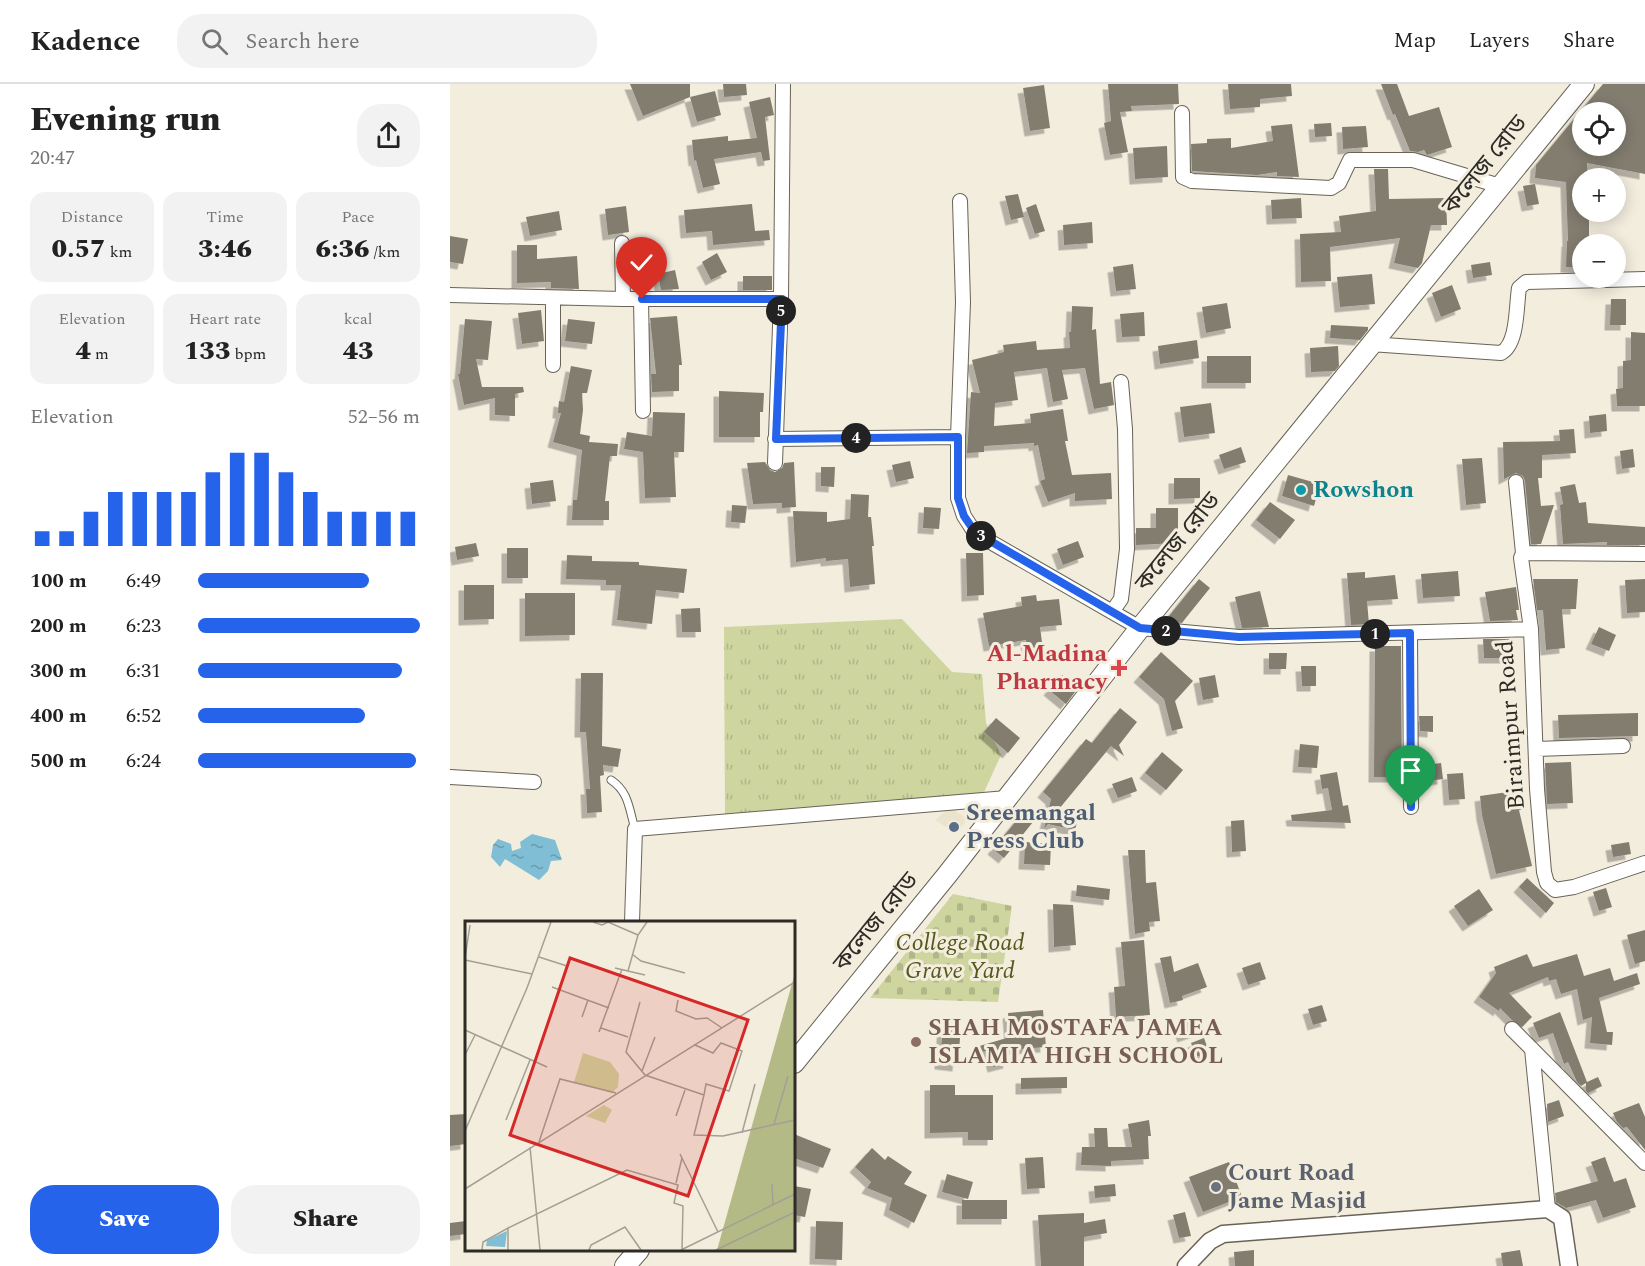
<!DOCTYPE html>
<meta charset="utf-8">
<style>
body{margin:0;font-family:Spectral,"Noto Sans Bengali",serif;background:#f2f2f2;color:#222;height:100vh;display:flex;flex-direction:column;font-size:22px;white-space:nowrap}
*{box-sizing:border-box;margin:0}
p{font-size:20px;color:#767676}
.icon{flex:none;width:33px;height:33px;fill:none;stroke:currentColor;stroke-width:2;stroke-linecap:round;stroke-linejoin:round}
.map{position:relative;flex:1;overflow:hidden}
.panel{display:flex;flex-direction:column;background:#fff;width:450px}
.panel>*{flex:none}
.fabs{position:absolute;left:1122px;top:18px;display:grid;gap:12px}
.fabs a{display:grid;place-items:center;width:54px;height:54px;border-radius:50%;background:#fff;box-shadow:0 3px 15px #0003;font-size:30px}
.pin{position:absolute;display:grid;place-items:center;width:51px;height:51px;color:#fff;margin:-62px -26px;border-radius:50% 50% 50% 0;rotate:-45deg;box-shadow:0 0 6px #0007}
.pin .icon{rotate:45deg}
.km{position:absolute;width:30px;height:30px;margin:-15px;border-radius:50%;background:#222;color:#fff;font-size:16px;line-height:30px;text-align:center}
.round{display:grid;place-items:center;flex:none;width:63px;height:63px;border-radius:24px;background:#f2f2f2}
.head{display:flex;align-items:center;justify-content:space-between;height:102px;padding:0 30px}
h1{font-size:33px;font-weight:800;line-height:45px}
.metrics{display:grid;grid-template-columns:repeat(3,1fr);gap:9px;height:102px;padding:6px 30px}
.metrics div{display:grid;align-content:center;border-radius:15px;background:#f2f2f2;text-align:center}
.metrics b{font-size:26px;font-weight:800}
.metrics small{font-size:16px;font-weight:400}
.metrics p{font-size:16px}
.chart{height:168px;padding:12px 30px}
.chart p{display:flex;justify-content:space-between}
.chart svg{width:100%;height:108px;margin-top:6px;stroke:#2563eb;stroke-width:6}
.button{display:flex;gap:12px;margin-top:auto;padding:12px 30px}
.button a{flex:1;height:69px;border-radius:24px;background:#2563eb;color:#fff;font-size:24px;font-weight:800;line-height:69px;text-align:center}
.button a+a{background:#f2f2f2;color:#222}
ul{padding:0 30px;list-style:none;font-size:20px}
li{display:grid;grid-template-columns:96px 72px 1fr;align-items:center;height:45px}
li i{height:15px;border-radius:8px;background:#2563eb}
header{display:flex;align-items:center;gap:36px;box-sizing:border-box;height:84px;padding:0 30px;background:#fff;border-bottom:2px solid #e0e0e0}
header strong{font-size:28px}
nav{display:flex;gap:33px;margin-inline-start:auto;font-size:21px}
.search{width:420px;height:54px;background:#f2f2f2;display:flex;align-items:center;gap:15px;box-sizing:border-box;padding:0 21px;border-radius:24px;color:#767676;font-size:22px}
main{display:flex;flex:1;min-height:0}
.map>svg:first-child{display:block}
.commercial{fill:#ebe3cd}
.grass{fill:url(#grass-tufts)}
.cemetery{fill:url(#cemetery-stones)}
.water{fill:url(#water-ripples)}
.building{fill:#837d70;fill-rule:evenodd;filter:url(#shadow)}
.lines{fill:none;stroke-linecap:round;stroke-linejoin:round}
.service-casing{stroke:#686356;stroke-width:9}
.minor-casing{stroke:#686356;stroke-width:16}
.tertiary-casing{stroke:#686356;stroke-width:19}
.secondary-casing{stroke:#686356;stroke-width:22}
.service{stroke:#fff;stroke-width:7}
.minor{stroke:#fff;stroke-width:14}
.tertiary{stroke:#fff;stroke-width:16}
.secondary{stroke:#fff;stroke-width:20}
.route-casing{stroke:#fff;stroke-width:12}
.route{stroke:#2563eb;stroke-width:8}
.culture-dot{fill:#0f9aa8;stroke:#f3edde;stroke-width:2}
.health-dot{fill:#e0444e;stroke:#f3edde;stroke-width:2}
.service-dot{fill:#5c6f8a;stroke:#f3edde;stroke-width:2}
.education-dot{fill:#8d6e63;stroke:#f3edde;stroke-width:2}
.worship-dot{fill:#6b7280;stroke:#f3edde;stroke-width:2}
.labels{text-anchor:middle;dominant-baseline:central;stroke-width:6;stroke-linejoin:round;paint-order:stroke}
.street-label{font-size:24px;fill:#2d2b25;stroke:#f3edde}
.culture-label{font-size:24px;font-weight:bold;fill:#0d838f;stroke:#f3edde;text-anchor:start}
.health-label{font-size:24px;font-weight:bold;fill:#be3a42;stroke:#f3edde;text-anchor:end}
.service-label{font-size:24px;font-weight:bold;fill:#4e5e75;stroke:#f3edde;text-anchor:start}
.park-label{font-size:24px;font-style:italic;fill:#55581d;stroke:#f3edde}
.education-label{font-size:24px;font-weight:bold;fill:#785e54;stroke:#f3edde;text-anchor:start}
.worship-label{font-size:24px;font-weight:bold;fill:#5b616d;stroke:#f3edde;text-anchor:start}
.inset-road{fill:none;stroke:#a49f94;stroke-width:1.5}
.view{fill:#d62828;fill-opacity:0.15;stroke:#d62828;stroke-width:3}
.inset-edge{fill:none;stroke:#2d2b25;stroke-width:3}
</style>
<header>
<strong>Kadence</strong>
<div class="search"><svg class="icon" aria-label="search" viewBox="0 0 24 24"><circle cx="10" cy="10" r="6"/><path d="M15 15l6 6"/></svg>Search here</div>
<nav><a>Map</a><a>Layers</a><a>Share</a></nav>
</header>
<main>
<section class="panel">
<div class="head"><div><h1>Evening run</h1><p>20:47</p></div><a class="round"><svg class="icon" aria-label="share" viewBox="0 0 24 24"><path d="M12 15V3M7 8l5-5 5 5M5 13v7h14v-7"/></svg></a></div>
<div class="metrics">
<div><p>Distance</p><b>0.57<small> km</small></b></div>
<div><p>Time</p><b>3:46</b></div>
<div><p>Pace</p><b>6:36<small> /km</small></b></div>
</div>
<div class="metrics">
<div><p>Elevation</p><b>4<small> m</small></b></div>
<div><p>Heart rate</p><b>133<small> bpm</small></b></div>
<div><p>kcal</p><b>43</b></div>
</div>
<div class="chart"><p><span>Elevation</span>52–56 m</p>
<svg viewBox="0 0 160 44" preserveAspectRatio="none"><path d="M5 44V38M15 44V38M25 44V30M35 44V22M45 44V22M55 44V22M65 44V22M75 44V14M85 44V6M95 44V6M105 44V14M115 44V22M125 44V30M135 44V30M145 44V30M155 44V30"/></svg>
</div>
<ul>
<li><b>100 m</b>6:49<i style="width:77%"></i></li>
<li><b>200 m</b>6:23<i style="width:100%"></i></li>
<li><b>300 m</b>6:31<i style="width:92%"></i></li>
<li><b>400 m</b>6:52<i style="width:75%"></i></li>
<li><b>500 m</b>6:24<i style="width:98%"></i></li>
</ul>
<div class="button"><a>Save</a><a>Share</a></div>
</section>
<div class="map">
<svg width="1195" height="1182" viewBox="0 0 1195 1182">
<defs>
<pattern id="grass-tufts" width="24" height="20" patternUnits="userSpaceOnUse" patternTransform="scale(1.5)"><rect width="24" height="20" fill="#cfd59f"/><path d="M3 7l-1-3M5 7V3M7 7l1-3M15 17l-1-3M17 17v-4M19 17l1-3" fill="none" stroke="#b2b789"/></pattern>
<pattern id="cemetery-stones" width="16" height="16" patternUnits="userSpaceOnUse" patternTransform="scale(1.5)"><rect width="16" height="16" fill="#cfd59f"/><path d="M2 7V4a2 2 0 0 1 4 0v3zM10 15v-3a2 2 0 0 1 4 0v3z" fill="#b2b789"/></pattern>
<pattern id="water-ripples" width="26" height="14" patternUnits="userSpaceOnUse" patternTransform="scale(1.5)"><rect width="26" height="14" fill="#80bed5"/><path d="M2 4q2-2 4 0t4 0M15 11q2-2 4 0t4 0" fill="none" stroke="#699bad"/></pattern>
<filter id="shadow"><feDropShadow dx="-5.5" dy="5.5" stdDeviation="0" flood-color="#0004"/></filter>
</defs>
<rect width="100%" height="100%" fill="#f3edde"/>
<path class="commercial" d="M500 723 517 735 507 750 485 736Z"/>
<path class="grass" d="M452 535 502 588 532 590 536 639 551 671 530 717 275 732 274 543Z"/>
<path class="cemetery" d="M503 810 562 822 548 918 420 914Z"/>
<path class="water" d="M82 750 105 756 112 776 101 777 98 787 89 796 55 775 50 783 41 773 43 761 48 755 61 760 62 767 71 764 70 758Z"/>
<path class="building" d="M180 0H240V13L193 32Z
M273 0H296L297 11 274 13Z
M658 0H728L729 20 681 22 682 27 670 28 678 68 660 71 654 39 661 37Z
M778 0H841L842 12 810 15V23L780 25Z
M931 0H947L959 32 989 23 1002 63 977 71 974 66 968 68 960 67 945 30 943 31Z
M1153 0H1195V90L1137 79 1138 94H1132V128H1139V160H1132V184L1116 183 1117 157H1118L1116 98 1085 94 1086 81ZM1132 28H1166V62H1132Z
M594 1 600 44 580 47 573 4Z
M265 7 271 31 247 38 240 13Z
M320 13 324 31 315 33 320 76 313 77 311 68 264 75 270 100 253 104 246 76 244 77 242 56 278 52V57L307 54 299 18Z
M881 39 882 52 865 53 864 40Z
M842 40 849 93 827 92V88L807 91 742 87 741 60 757 59V55L781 54V64L823 57 821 42Z
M916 42 918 63 893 65 892 43Z
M717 62 718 93 685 95 683 64Z
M924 85H938L939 115 996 114 997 141H981L972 179 968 184 944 179 950 154 880 163 881 197 851 198 850 150 891 148 889 132 926 127Z
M1085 100 1089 120 1077 122 1073 102Z
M568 110 574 133 561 136 555 112Z
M851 114 852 134 822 135 821 116Z
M302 120 305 147 319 146 320 156 263 161 262 147 236 149 234 126Z
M586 120 595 147 585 150 576 124Z
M176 122 179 148 158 151 155 125Z
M109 127 112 146 80 152 76 133Z
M642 138 643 159 614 161 613 141Z
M0 152 18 155 13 180 0 178Z
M67 161H87V175L127 172 129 205 101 204V198L67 199Z
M267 169 277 188 261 196 252 178Z
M1040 178 1042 191 1023 194 1021 181Z
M683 180 686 205 666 207 663 183Z
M225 186 229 205 211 206 208 190Z
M922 190 925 220 890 223 887 193Z
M293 192H322V206H293Z
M1002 201 1011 225 991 233 982 209Z
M1161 215H1176V241H1160Z
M777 219 781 244 756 249 752 223Z
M622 222 643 223 642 246 646 245 650 300 661 298 664 321 644 325 635 284 612 286 618 315 603 318 597 284 564 288 568 316 545 319 544 342 581 339 580 330 613 325 618 357H615L622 391 661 389 662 415 625 417V409L598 418 590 397 595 395 588 361 584 362V359L534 362V368L517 369 521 308 530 309 522 276 554 268 553 261 586 257 587 266 620 264 619 248H621Z
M91 226 94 257 72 260 68 229Z
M694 228 695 252 672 253 670 230Z
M227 232 232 281H229V307L202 308 201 290H206L200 234Z
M15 235 42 237 38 276 26 275 32 303H73L74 308 65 310V332L45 331V314L14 321 8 290H10Z
M118 235 145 238 142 260 115 257Z
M881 241 918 243V246L910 256 880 254Z
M1181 248 1195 249V322H1167L1166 305 1173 304V277L1181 276Z
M747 256 749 274 710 280 708 262Z
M888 262 889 282 885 287 861 288 860 264Z
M757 272H801V299H757Z
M121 282 142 286 137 309H132L133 326 130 350 140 352 139 358 168 360 167 372H160L155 417H159V436H122L123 416H127L132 366 103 358 111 329H108L109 317 114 318Z
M269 307 314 309 313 328H310V353H269Z
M761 319 765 349 734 353 730 323Z
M203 328 235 329 234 368H224L226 413 195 414 193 368 174 365 177 348 202 352Z
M1156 330 1157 347 1140 349 1139 332Z
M1124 345 1126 369 1092 371V394H1088L1091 422 1104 421 1091 460H1081L1075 397 1073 392 1066 389 1054 395 1053 358 1110 357 1109 346Z
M791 363 796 378 774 385 769 371Z
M1183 365 1185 383 1172 385 1170 367Z
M1032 374 1036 419 1016 421 1012 375Z
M460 377 464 394 446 398 442 381Z
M315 378 320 386 325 388 332 384 334 379 344 378 346 423 332 424V419L303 420 297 379Z
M371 383H385L384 403 371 402Z
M838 391 870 400 864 422 832 412Z
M724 394H750V414L724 415Z
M103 396 106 417 82 420 80 399Z
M1125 400 1129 419 1136 418 1138 439 1195 443V461H1157V458L1113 460 1110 421 1113 420 1110 403Z
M401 410 419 411 418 433H421L424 462H422L425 500 400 503 398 475 376 477V474L346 478 343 427 377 428V438L400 435Z
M820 418 845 436 830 455 806 436Z
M282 421 297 422 295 439 281 438Z
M474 423 491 424 489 445 473 444Z
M706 424H728V459L686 461V444H706Z
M628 457 634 473 613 481 607 465Z
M26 459 29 472 7 476 5 463Z
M57 464H78V494H57Z
M516 469H533L534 511 517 512Z
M117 471 142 472V477L189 478V481L237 485 234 509 206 506 202 540 167 536 171 501H156V496L116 495Z
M1008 487 1010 512 973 514 971 490Z
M915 488V494L945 491 948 515 917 517 919 540 901 541 897 489Z
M749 495 760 504 735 535 732 539 715 537Z
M1083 495H1128L1126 525H1112L1115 564 1096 566 1093 526H1087Z
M1195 495V528L1177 529 1175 496Z
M14 501H44V535L14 536Z
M1066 503 1069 526H1066L1068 536 1040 537 1035 508Z
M810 507 819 543 792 544 785 513Z
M75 509H125V551L75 552Z
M586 511 587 517 609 515 612 541 590 543 593 566 578 568 576 556 539 562 533 529 572 522 571 513Z
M250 524 251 548H232L231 525Z
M1149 543 1166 551 1159 567 1141 560Z
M1033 555H1061L1062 574H1034Z
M925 562H951L952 693H924Z
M711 568 743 597 725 617 733 644 722 647 714 615 689 593Z
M819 569H837L836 585H819Z
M851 582H866V602H852Z
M131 589H153L152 662 171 665 168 683 153 681 154 691 150 692 152 728 137 729 136 705H140L136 648H130Z
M612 591 628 604 616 620 599 606Z
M765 591 769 613 753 616 749 594Z
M670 624 687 638 669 661 674 672 661 662 609 725 629 730 625 746 598 740 594 745 601 715 593 708 636 655 642 659Z
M1188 629V652L1109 654 1108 631Z
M969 632H983V648L970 647Z
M546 634 570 654 558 669 534 648Z
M850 660 869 662 867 684 848 683Z
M712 668 733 686 716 706 695 689Z
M1121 678 1123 719 1097 720 1095 679Z
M991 679 993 695 970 698V682Z
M887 688 893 722 898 721 901 739 842 737 841 731 882 726 878 704 872 705 870 691Z
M1013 689 1015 715 999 716 997 690Z
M682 693 687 707 668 714 662 700Z
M1072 706 1074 725 1069 726 1082 782 1046 790 1032 731 1030 712Z
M576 725 587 733 554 774 543 765Z
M794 736 796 767 782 768 781 737Z
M575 758 601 760 600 781 574 780Z
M1179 758 1181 770 1163 773 1161 761Z
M678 766H695L696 799 706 798 710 837 699 838 700 847 685 850Z
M1077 794 1104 819 1096 829 1069 803Z
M627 801 660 805 659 816 626 812Z
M1156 804 1162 823 1149 827 1143 808Z
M1029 805 1043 826 1018 842 1004 822Z
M603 820 623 821 626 861 604 863Z
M1195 846V877L1185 880 1177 851Z
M694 856 700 931 666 933 664 903 675 902 671 858Z
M1077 870 1083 883 1127 870 1134 892 1160 884 1164 897 1187 889 1190 900 1149 914 1157 948H1163L1162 961 1140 959 1142 933 1133 936 1127 905 1111 910 1106 895 1099 897 1098 893 1059 909 1082 933 1072 943 1062 936 1050 924 1049 927 1029 913 1046 889 1044 883Z
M721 872 724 888 748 879 757 903 732 912 733 916 720 919 710 874Z
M810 878 816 895 798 901 792 884Z
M872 921 877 937 863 941 858 925Z
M593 926 596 963 555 966 559 979 543 983 539 967 527 968 526 963 560 953 558 929Z
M1110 928 1137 998 1148 993 1152 1002 1138 1009 1136 1007V999L1131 1002 1127 998 1118 978 1114 980 1103 949 1089 954 1083 939Z
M742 934 747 948 733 953 728 939Z
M493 939 511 940 508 982 490 980Z
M754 954 759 968 746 973 741 959Z
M617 993V1004L571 1005V994Z
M480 1001H505V1011H543V1056H518V1048L480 1049Z
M1109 1016 1114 1032 1098 1038 1097 1020Z
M1189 1019 1195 1033V1066L1177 1043 1173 1044 1167 1038 1163 1029Z
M16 1030V1060L0 1062V1031Z
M699 1036 701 1052H698L699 1075 661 1077V1082L631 1081 632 1063H645L644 1044H657L658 1063H682L678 1040Z
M344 1050 381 1065 373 1084 344 1074Z
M422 1064 435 1076 438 1072 462 1088 454 1100 477 1111 464 1139 439 1126 442 1114 417 1104 421 1098 405 1083Z
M593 1073 595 1104 577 1105 575 1074Z
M1155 1073 1164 1098 1176 1094 1186 1123 1153 1134 1146 1116 1116 1124 1106 1118 1105 1109 1148 1097 1141 1078Z
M779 1078 792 1113 753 1128 739 1093Z
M497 1090 523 1098 518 1115 492 1108Z
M665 1100 666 1112 645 1114 644 1102Z
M344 1102 361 1105 355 1133 344 1131Z
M512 1116H557V1135H512Z
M735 1128 741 1152 729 1154 723 1131Z
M634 1129V1139L655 1135 657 1149 634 1153V1182H591L588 1131Z
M16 1137V1150L0 1152V1139Z
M366 1137 393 1138 392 1176 365 1175Z
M804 1166V1182H785L784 1168Z
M1070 1166 1073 1182H1053L1051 1169Z"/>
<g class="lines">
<g class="service-casing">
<path id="service" d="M161 696C179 708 179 725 185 745"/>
</g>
<g class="minor-casing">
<path id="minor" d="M732 29 733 93 742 97 881 104 889 99 900 76H963L1050 102
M510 117 513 218 508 353V414L514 432 525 449 690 544 789 553 1081 545 1087 705 1094 788 1097 799 1105 806 1124 803 1195 779
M172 159 173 215
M0 211 173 215H331
M191 215 193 327
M920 260 1051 269C1068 260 1066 223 1069 204L1076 198 1195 195
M103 281V214
M325 355 508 353
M325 379 331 215 333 0
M1066 398 1073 469
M662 528 671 515 677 465 675 345 671 298
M1081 545 1071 474 1073 469 1195 470
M960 549 961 723
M1086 665 1173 662
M0 693 84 698
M182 838 185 745 557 714
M1062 945 1195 1079
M1082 965 1098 1125"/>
</g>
<g class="tertiary-casing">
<path id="tertiary" d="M736 1182 760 1157 773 1150 1098 1125 1112 1134 1119 1182"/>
</g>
<g class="secondary-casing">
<path id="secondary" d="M344 979 497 791 690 544 1134 0
M175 1182 189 1166"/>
</g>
<use href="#service" class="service"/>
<use href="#minor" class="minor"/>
<use href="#tertiary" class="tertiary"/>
<use href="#secondary" class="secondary"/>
</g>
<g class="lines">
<g class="route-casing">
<path id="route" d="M192 215H332L326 355 508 353V414L514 432 525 448 690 544 789 553 960 549 961 723"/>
</g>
<use href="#route" class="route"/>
</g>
<circle class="culture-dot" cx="851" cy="406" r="6"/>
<path class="health-dot" d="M666 575h6v6h6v6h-6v6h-6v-6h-6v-6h6z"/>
<circle class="service-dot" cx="504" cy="743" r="6"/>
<circle class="education-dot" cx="466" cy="958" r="6"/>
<circle class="worship-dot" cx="766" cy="1103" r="6"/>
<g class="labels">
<g class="street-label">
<text transform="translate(1035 81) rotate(-51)">কলেজ রোড</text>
<text transform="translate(728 458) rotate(-51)">কলেজ রোড</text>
<text transform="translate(1061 641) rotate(-94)">Biraimpur Road</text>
<text transform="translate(426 838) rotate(-51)">কলেজ রোড</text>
</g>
<g class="culture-label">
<text x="863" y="406">Rowshon</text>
</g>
<g class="health-label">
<text x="657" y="570">Al-Madina<tspan x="657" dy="28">Pharmacy</tspan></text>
</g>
<g class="service-label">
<text x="516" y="729">Sreemangal<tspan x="516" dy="28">Press Club</tspan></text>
</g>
<g class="park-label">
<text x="510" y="859">College Road<tspan x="510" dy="28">Grave Yard</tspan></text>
</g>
<g class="education-label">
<text x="478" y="944">SHAH MOSTAFA JAMEA<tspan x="478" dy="28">ISLAMIA HIGH SCHOOL</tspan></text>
</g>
<g class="worship-label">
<text x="778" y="1089">Court Road<tspan x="778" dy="28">Jame Masjid</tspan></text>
</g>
</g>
<g transform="translate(15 837)">
<rect width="330" height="330" fill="#f3edde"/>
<path d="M118 132 145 141 154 153 153 166 147 172 109 161Z" fill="#cfd59f"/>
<path d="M330 52V329H252Z" fill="#b4ba85"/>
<path d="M139 184 147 189 140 202 121 195Z" fill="#cfd59f"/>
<path d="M42 310 40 326 21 325 22 319Z" fill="#80bed5"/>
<path class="inset-road" d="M128 1 137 4 143 1 173 14M167 33 176 40 220 52M74 36 102 45M0 37 5 4M0 39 67 53M150 47 180 54M163 50 173 14 182 1M87 66 144 87M213 79 211 90 231 98 242 97 257 107M175 81 161 131 180 154 239 174 229 214 258 215 330 199M117 96 123 79M136 107 163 116M0 109 82 146M134 111 157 48M230 124 248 132 256 122 277 130 264 170 241 163 239 174M0 134 10 114M177 150 190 116M211 195 220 169M41 199 65 139M309 203 323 155M0 210 62 67 86 1M277 212 290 163M74 221 95 158 151 172M65 226 75 329M215 233 253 311M211 262 217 237M307 263 308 284M0 268 330 61M43 307 162 249 213 264 209 282 218 285 217 329M17 329 18 321 43 307V329M124 329 126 324 160 306 176 329M216 329 330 273M251 329 330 291"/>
<path class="view" d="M105 37 283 99 223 275 45 214Z"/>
<rect width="330" height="330" class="inset-edge"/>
</g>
</svg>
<div class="fabs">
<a><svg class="icon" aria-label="locate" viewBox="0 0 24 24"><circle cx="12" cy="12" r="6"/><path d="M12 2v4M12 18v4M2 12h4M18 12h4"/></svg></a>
<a>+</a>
<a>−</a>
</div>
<div class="pin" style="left:961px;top:723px;background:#1e9e55"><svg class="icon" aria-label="arrive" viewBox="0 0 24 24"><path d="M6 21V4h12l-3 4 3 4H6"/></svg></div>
<div class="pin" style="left:192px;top:215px;background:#d93025"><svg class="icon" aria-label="check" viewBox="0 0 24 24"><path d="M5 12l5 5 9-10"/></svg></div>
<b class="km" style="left:925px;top:550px">1</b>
<b class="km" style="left:716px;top:547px">2</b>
<b class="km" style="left:531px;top:452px">3</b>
<b class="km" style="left:406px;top:354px">4</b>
<b class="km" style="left:331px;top:227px">5</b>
</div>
</main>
